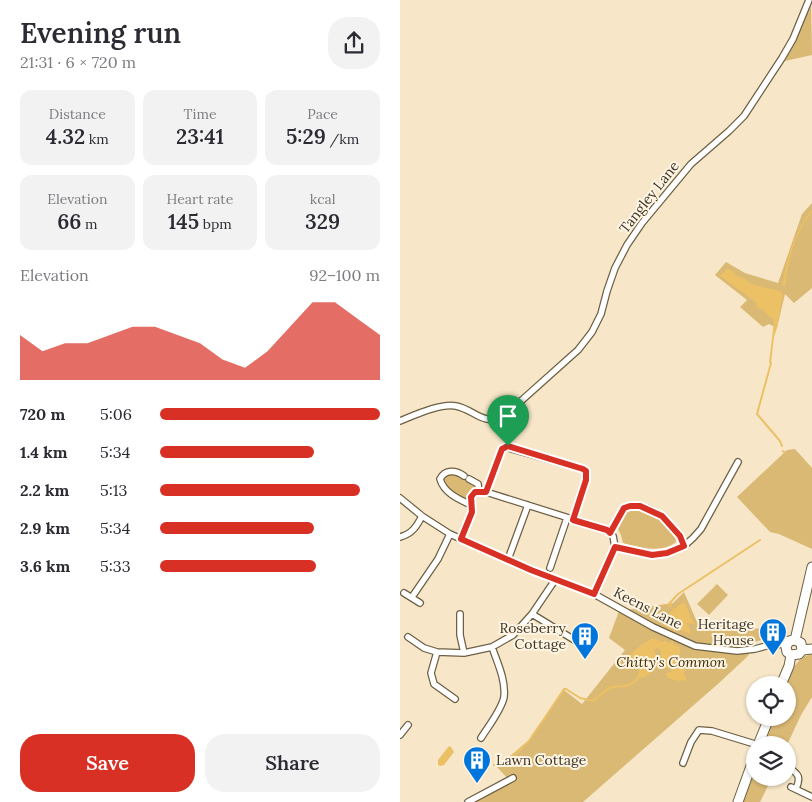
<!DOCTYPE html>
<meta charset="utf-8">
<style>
body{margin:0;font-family:Lora,serif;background:#f2f2f3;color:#2b2b33;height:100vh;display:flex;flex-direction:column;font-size:19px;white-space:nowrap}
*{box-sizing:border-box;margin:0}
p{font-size:16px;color:#7c7c81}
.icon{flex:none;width:28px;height:28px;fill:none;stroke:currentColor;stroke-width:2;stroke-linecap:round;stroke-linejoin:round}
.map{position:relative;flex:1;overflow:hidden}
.side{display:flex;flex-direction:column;background:#fff;width:400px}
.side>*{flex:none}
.buttons{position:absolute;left:346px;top:676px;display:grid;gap:10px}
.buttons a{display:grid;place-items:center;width:50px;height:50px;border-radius:50%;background:#fff;box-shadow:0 1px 4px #0004;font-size:25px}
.pin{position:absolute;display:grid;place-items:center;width:42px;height:42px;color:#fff;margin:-51px -21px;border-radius:50% 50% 50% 0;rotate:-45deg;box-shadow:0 0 5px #0007}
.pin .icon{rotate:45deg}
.round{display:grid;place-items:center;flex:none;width:52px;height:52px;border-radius:20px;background:#f2f2f3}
.summary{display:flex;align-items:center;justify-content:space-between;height:85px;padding:0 20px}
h1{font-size:28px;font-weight:600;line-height:38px}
.stats{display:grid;grid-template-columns:repeat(3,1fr);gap:8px;height:85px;padding:5px 20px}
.stats div{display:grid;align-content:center;border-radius:12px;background:#f2f2f3;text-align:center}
.stats b{font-size:21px;font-weight:600}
.stats small{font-size:14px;font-weight:400}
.stats p{font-size:14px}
.chart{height:140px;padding:10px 20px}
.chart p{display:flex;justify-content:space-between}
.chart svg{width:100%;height:90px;margin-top:5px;fill:#d93025;opacity:.7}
.cta{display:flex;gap:10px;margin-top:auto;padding:10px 20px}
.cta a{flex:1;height:58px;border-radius:20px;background:#d93025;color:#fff;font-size:20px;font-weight:600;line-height:58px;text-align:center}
.cta a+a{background:#f2f2f3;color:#2b2b33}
ul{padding:0 20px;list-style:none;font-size:16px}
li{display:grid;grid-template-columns:80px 60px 1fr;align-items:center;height:38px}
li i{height:12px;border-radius:6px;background:#d93025}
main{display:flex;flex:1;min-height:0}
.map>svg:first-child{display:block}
.green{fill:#dab975}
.water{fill:#ecc064}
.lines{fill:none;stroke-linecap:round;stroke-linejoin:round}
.stream{stroke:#ecc064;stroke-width:2}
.street-casing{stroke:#6d6045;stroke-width:8}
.secondary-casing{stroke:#6d6045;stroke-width:11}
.primary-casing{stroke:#6d6045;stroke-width:11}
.street{stroke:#fff;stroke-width:5.5}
.secondary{stroke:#fff;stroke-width:9}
.primary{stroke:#fff;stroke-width:9}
.route-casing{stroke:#fff;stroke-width:10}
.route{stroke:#d93025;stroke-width:6}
.labels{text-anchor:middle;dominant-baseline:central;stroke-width:4;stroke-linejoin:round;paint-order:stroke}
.street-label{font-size:14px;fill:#3b3529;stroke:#fff5e2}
.poi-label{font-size:14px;fill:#3b3529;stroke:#fff5e2;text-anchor:end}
.park-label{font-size:14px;font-style:italic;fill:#3e2c02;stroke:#fff5e2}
</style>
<main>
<section class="side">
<div class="summary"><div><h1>Evening run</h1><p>21:31 · 6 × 720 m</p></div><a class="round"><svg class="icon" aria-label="share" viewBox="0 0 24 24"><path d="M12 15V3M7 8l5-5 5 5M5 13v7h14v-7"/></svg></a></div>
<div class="stats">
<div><p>Distance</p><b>4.32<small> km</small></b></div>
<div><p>Time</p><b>23:41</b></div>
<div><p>Pace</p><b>5:29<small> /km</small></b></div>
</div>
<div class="stats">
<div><p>Elevation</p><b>66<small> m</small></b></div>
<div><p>Heart rate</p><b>145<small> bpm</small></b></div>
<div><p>kcal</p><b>329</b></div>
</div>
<div class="chart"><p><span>Elevation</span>92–100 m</p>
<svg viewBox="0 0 160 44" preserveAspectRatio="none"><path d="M0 44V22L10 30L20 26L30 26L40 22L50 18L60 18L70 22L80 26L90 34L100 38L110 30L120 18L130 6L140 6L150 14L160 22V44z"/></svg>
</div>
<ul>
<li><b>720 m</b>5:06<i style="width:100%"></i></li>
<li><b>1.4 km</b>5:34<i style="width:70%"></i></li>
<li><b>2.2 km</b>5:13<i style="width:91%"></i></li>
<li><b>2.9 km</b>5:34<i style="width:70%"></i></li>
<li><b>3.6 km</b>5:33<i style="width:71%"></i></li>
</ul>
<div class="cta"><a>Save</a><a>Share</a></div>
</section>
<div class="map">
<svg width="412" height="802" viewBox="0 0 412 802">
<rect width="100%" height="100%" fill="#f7e7c8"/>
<path class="green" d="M411 0 412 55 385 61Z
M412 203V288L394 303 385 294 377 328 369 324 363 327 340 307 347 300 315 275 326 262 345 273 378 283 402 214Z
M395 449 412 468V549L379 534 370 532 337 497 387 450Z
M53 473 75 484 76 489 69 496 64 499C55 494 46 489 43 479L46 475Z
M231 506C236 508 242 508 247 510 260 515 275 528 276 542 260 554 240 547 223 543L221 535 218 529C221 521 223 511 231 506Z
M317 584 328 595 309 615 297 604Z
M284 592 297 622 389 632 355 642 348 656 319 683 183 802H74L86 794 111 782 97 767 129 740 164 690 182 704 225 650 209 638 219 611 273 603Z
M412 654V697L401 715 387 745H361L371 718H388V685H385L392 669 402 657Z
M355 763V778H372L360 802H341Z"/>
<path class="water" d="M412 210V212C395 233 388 260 385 286L382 285C387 259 394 231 412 210Z
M327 269 333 271 337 276 344 278 351 284 380 291 383 293 377 328 374 337 371 363H369L374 321 371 317 368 316 364 310 357 308 356 302C344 294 332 284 320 276Z
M284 602C289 609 289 618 295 624L287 623 292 635 273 627 271 630 262 624 273 609Z
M253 638 256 639 262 642 265 641 280 647V653L273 668 276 670 281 665 287 666 284 673 287 680 279 681 268 678 266 673 271 672 272 669 265 667 260 662 261 652 258 647 255 650 256 660 255 666 252 668 248 665 246 666 250 673 245 677 238 678V673L240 667 245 666V664L239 661C235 663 228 663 226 659L241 645Z
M49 746 51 747 54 752 44 765 40 766 38 765V760Z"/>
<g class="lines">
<path class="stream" d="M371 363 357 414 380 441 382 446
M383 451 384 452
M271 606 268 605 278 594 360 540
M272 644 275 627
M142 722 164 689H166L180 698 193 701 209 688C222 684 228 690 238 678
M94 765 106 762 108 759 111 758 129 741 141 723"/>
<g class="street-casing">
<path id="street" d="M0 421C15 415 41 403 56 406 75 410 81 425 103 417L178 350 192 332 201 314 207 291 215 268 227 245 242 223 291 164 329 131 344 116 382 58 393 39 409 0
M64 476C56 470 45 469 40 479 44 493 58 499 71 505
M69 479 78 484 79 492
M86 492 102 449 105 447 183 469 186 471V480L173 520
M0 498 22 516 50 534 131 570 194 594 253 627 295 646 337 651 355 649 370 645 387 644
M210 533 224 508C249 499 275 524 284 546L267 553 252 555 215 547
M0 537C12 534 17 526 22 516
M61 539 72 512 71 497 75 492H86L207 530 213 536 215 547 194 594
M284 546 293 538 301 529 338 462
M110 554 128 505
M150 568 167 518
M4 593 20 603
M12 597 38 559 50 534
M60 614V635L64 653
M132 614 176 641
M8 637 24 648 37 652 64 653 92 647 113 635 132 614 155 580
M37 652 31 673 34 684 55 699
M0 735 8 725
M81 738C88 727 102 709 104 697 106 680 97 662 92 647
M283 763 291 742 299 730 312 731 358 745
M388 767C399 774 401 777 396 789
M391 787 412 797
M68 802 113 778"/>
</g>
<g class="secondary-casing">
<path id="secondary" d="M402 650 412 649"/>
</g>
<g class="primary-casing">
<path id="primary" d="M395 640 412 567
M391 655 399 654 402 650 401 643 395 640
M391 655 387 652 386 647 389 641 395 640
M381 685 389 666 391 655
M358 745 369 718
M338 802 355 755"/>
</g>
<use href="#street" class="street"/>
<use href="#secondary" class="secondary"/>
<use href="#primary" class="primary"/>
</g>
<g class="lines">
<g class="route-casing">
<path id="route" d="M108 446 183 469 186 471V480L173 520 207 530 210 533 224 508 230 506H240L262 516 280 536 284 546 267 553 252 555 215 547 194 594 131 570 61 539 72 512 71 497 75 492H86L102 449Z"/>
</g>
<use href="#route" class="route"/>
</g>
<defs>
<g id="building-pin" transform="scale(1.4375)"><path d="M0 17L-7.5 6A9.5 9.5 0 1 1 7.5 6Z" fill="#0075dc" stroke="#fff5e2"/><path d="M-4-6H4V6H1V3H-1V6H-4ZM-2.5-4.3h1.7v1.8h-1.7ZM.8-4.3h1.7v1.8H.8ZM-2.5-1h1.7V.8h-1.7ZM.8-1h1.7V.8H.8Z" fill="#fff"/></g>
</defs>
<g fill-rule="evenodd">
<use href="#building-pin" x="373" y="632"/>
<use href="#building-pin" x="185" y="636"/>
<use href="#building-pin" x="77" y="760"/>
</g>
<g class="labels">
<g class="street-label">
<text transform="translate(249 197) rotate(-52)">Tangley Lane</text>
<text transform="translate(248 608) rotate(27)">Keens Lane</text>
</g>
<g class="poi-label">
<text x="354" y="624">Heritage<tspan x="354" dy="16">House</tspan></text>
<text x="166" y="628">Roseberry<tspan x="166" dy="16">Cottage</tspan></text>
<text x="96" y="760" text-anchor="start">Lawn Cottage</text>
</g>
<g class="park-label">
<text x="271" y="662">Chitty's Common</text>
</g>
</g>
</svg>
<div class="buttons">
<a><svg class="icon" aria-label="locate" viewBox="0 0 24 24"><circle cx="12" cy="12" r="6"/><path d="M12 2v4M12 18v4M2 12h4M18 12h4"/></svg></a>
<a><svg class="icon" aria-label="layers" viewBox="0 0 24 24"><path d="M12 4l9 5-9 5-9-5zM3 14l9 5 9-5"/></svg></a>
</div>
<div class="pin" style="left:108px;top:446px;background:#1e9e55"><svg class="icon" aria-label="arrive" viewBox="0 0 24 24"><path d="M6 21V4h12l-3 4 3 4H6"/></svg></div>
</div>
</main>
